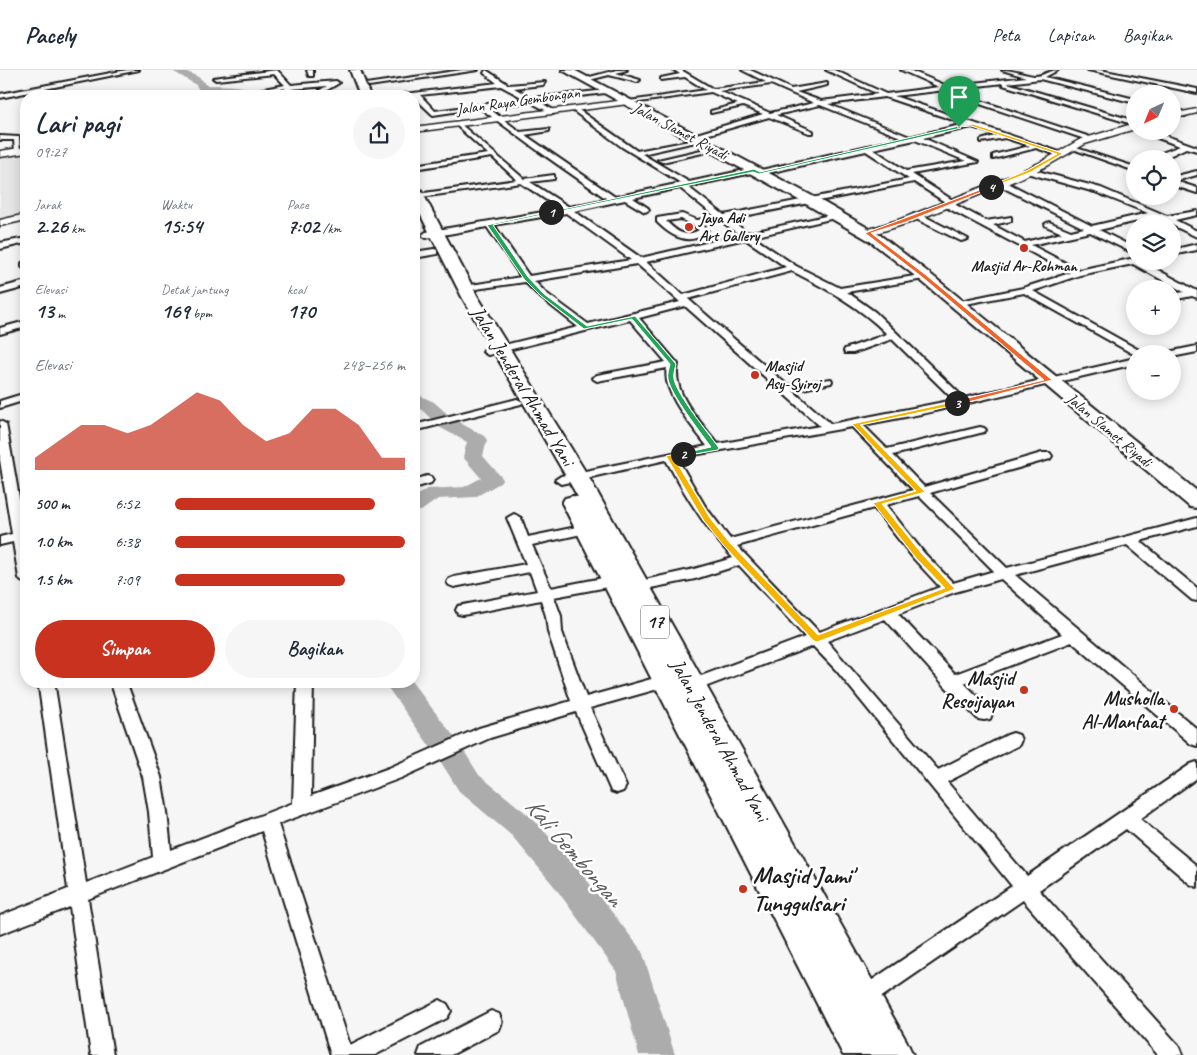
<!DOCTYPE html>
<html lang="id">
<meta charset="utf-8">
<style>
body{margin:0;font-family:Caveat,sans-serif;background:#f6f6f7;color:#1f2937;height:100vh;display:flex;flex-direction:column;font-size:19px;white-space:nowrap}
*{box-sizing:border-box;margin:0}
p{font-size:16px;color:#747a83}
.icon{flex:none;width:28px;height:28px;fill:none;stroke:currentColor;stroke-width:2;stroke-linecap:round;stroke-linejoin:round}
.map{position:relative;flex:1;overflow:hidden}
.side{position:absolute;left:20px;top:20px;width:400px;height:598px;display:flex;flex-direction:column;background:#fff;border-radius:20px;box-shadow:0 2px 12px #0003}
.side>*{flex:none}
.needle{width:32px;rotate:224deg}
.tools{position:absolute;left:1126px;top:15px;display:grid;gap:10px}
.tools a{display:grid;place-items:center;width:55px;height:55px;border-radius:50%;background:#fff;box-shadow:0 2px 12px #0003;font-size:25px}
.pin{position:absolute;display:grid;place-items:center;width:42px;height:42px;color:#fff;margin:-51px -21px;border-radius:50% 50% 50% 0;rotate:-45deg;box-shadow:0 0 5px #0007}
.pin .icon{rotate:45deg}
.km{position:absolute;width:25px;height:25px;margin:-12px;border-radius:50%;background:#222;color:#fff;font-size:14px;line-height:25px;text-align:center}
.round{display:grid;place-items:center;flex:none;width:52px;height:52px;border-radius:26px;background:#f6f6f7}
.head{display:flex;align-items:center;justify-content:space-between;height:85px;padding:0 15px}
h1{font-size:28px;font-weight:800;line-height:38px}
.figures{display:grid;grid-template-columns:repeat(3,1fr);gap:8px;height:85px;padding:5px 15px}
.figures div{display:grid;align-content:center}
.figures b{font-size:21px;font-weight:800}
.figures small{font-size:14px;font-weight:400}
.figures p{font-size:14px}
.chart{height:140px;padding:10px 15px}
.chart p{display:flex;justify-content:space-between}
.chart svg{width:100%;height:90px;margin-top:5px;fill:#c8321e;opacity:.7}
.primary-button{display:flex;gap:10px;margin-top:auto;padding:10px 15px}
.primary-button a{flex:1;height:58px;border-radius:30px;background:#c8321e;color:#fff;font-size:20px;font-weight:800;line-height:58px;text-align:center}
.primary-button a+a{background:#f6f6f7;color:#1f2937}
ul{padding:0 15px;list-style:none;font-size:16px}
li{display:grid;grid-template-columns:80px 60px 1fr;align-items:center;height:38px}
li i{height:12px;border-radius:6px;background:#c8321e}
header{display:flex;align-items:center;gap:30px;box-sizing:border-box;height:70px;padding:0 25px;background:#fff;border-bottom:1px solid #e0e1e3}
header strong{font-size:24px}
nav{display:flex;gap:28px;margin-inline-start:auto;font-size:18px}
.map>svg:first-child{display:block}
.built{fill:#e6e6e6}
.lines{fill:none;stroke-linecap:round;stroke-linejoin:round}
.river{fill:#acacac;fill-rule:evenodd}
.minor-casing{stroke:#1c1c1c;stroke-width:4}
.tertiary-casing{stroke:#1c1c1c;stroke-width:3}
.primary-casing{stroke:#1c1c1c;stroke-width:4}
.trunk-casing{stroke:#1c1c1c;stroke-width:4}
.minor{fill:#fff;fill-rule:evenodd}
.tertiary{fill:#fff;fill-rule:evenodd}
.primary{fill:#fff;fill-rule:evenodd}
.trunk{fill:#fff;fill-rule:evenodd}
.split-1{fill:#22a559;stroke:#fff}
.split-2{fill:#22a559;stroke:#fff}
.split-3{fill:#f5b400;stroke:#fff}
.split-4{fill:#f0652b;stroke:#fff}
.split-5{fill:#f5b400;stroke:#fff}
.poi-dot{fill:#c8321e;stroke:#fff;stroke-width:2}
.labels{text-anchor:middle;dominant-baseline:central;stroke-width:5;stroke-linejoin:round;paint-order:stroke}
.far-street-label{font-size:16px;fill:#1c1c1c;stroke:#fff}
.far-poi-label{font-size:16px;font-weight:bold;fill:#1c1c1c;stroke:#fff;text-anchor:start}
.shield{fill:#fff;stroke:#606060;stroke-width:1}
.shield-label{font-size:19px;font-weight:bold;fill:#1c1c1c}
.street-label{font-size:20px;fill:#1c1c1c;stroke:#fff}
.poi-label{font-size:20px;font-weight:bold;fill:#1c1c1c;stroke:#fff;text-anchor:end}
.near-poi-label{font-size:24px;font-weight:bold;fill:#1c1c1c;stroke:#fff;text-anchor:start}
.near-water-label{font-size:25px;font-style:italic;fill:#5d5d5d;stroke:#fff}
</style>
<header>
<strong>Pacely</strong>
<nav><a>Peta</a><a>Lapisan</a><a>Bagikan</a></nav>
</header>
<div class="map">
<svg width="1197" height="985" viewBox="0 0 1197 985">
<rect width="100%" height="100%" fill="#f6f6f6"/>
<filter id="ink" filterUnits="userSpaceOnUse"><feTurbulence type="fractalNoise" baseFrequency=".02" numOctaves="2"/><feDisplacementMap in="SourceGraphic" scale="10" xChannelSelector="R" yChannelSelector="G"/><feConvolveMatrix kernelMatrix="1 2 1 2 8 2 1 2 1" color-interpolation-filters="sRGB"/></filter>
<g filter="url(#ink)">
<path class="built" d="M26 81V144L0 149V85Z"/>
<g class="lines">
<path class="river" d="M171 0C183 0 200 4 206 15 222 16 249 13 261 26L199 20 196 15Z
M414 323 434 332 453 349 484 366 487 370 483 386 503 409 500 413 475 427 438 429 421 441 414 442V427L427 419 464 417 481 408 463 387 467 372 439 357 422 340 414 335Z
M383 611H411L459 673 479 705 532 748 576 796 642 881 675 985H639L616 901 554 816 512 766 459 721 439 689Z"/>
<g class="minor-casing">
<path id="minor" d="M127 0H139L0 28V24Z
M277 0 291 15 336 11 339 13 322 23 320 20 327 16 292 19 287 24 273 26 286 18 261 22 258 20 285 15 274 4 216 10 213 8Z
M307 0H313V6H309Z
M462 0H478L369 16 366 14Z
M486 0 509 15 545 12 543 15 514 18 532 28 607 20 605 23 538 31 555 41 556 42 553 44 530 32 487 37 520 62 549 59V61L525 65 615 127 681 113 622 77 572 40V38H576L637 81 700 69V71L642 84 689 112 754 98H757V101L903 68 820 35 776 45 813 61V63H809L769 47 692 69 689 67 690 66 763 44 743 36 711 43V41L738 34 711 22 625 34 622 32 706 20 685 7 661 10V8L680 4 674 0H681L713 19 766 12 742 0H750L791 19 827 13V15L796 22 821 31 878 24 826 0H834L886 24 939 17 901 0H909L947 16 1026 7 1002 0C1013 0 1025 5 1034 6 1042 7 1049 0 1058 0L1045 7 1135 29V33L1040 9 1007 13 1135 51V55L1003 15V13L953 19 978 30 1093 68 1094 69 1091 71 974 32 946 20 894 26 1062 83 1064 84 1060 86 1036 78 993 89V85L1030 76 1005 68 981 72V70L998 65 972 57 923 68 978 92 912 104 954 131V134L986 151 1011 147V151L993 155 1025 172 1062 163 1046 156 1045 154 1049 152 1071 161 1084 158 998 115V111H1004L1092 156 1148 143 1095 122 1027 103V99H1030L1101 118 1167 146 1197 141V145L1175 150 1197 161V167L1155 147 1099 160 1135 178V184L1090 162 1031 175 1079 200 1135 188V191H1141L1197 221V228L1192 226 1172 230V224L1184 222 1133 194 1080 205 1033 221 1146 284 1135 285 1024 223 955 236V232L1023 218 1070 203 944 136 945 132 914 112 729 149 748 163 839 143V147L753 167 796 196 840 218 927 204V208L924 209 847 222 875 242 964 328 1135 288V294L926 343 863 355 887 379 980 357 984 358 986 360 984 362 893 385 924 417 1042 383H1050L1052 386 1050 389 930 423 1007 498 1197 448V456L1140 471 1197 518V531L1192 530 1127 475 1015 505 1197 659V676L1191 674 1072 572 964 613 990 639 992 644 990 649 984 650 978 649 945 616 885 549 827 571 938 700 1007 665 1013 663 1019 665 1021 670 1019 675 947 712 1027 806 1191 694 1197 692V708L1140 749 1197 796V817L1190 814 1126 759 1039 820 1180 977 1183 985H1158L1023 830 870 935 863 938 856 935 853 928 856 921 1012 816 836 600 813 576 697 620 691 622 685 620 683 616 685 612 805 567 739 495 695 509 636 521 631 519 629 516 631 513 694 499 733 488C705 458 686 426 666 390L561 414 555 410 561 406 707 376C693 357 661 322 667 298L597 311 592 308 597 305 666 292 630 250 488 285 483 282 484 280 578 257 540 227 525 212 462 221 460 219 465 216 521 207 487 157 426 168 422 165 426 162 560 139 521 113 414 128V125L417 124 517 110 492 87 414 99V95L488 84 456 55V53L458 52 524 109 554 105V109L530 112 569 137 607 129 537 80 480 38 433 45 413 26H388L497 13 484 3ZM771 14 814 33 770 43 719 21ZM501 16 525 29 435 41 420 25ZM885 27 965 54 910 67 828 34ZM915 70 966 91 906 101 873 79ZM866 81 909 109 724 145 688 117 756 102V105H759ZM680 118 716 147 697 150 682 144 657 148V152C672 167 690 177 708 161L702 154 721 151 740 165 641 188 574 141 625 130 645 142 649 140 648 138 633 128ZM566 143 631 190 529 206 494 155ZM681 149 693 155 699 160C684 168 677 162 666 151ZM745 169 786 197 683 225 646 192ZM637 194 680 232 588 254 546 223 534 211ZM792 201C827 219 859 236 887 264L845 279 844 281 845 283H853L892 269 954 330 831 354 793 321 831 313 832 311 831 309 787 315 688 229ZM685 236 820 356 718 374C701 352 671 324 678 294L639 248ZM852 357 913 420 730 469 705 436 677 388ZM919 426 994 501 953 513 924 483 886 435ZM874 438 914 489 940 517 819 562 737 476ZM1001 509 1062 564 955 604 898 544 955 522Z
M617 0H627L616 3 640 10 637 12 609 5 585 11 582 9Z
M1088 0H1100L1197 19V23Z
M1172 38 1187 43 1188 44 1185 46 1172 42Z
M1138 61C1158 61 1179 71 1197 77V81L1186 78 1165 88H1159V84L1180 76Z
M0 66 19 67 20 82 15 81 14 70H0Z
M1070 76 1135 97V101L1070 78Z
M714 77 717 79 716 80 662 92 658 90Z
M1197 101V105L1175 111 1197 118V123L1172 115V107Z
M914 144H920L968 169 961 171 914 148Z
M26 168V173L0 179V173Z
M1197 174V180L1172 185V180Z
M434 179 437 180V184L414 188V182Z
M26 190V200L22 197V193Z
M26 211V217L0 224V218Z
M26 251V257L0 264V258Z
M1197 276V282L1172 287V284H1167L1168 282Z
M26 323V330L0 338V331Z
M517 329 523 332 521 334 414 361V355Z
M0 351 6 354 25 461H26V513L21 511 19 508 13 472 0 475V467L12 464 0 390Z
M427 406 431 407 433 410 431 413 414 418V410Z
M514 444 521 448 528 467 586 455 593 459 586 463 532 475 551 518 613 506 618 508 620 511 618 514 613 516 554 527 561 546 562 562 586 627 666 605 672 607 674 611 672 615 590 638 626 716 623 721 617 723 611 721 576 642 490 668 401 708 278 754 350 975 440 930 447 934 451 941 447 948 375 985H331L262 761 88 829 113 985H91L70 837 0 864V846L68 819 38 611H54L86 813 153 787 149 742 143 707 110 611H126L161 707 167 742 171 780 293 733 297 611H313L311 726 389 698 479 658 571 631 548 562 546 546 541 530 463 545 458 544 456 540 458 536 463 535 537 521 530 502 454 517 449 515 447 512 449 509 454 507 526 494 507 448Z
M491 941 499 944 502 952 499 960 451 985H418L421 977Z"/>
</g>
<g class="tertiary-casing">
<path id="tertiary" d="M625 30 629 32 628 34 414 62V57Z
M1197 39V43L1172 49V44Z
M1135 53V59L1085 74 1047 96 1019 109 909 153 867 166 862 163 863 161 901 149 1013 105 1041 92 1079 70Z
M26 77V83L0 87V81Z
M26 144V150L0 156V150Z"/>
</g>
<g class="primary-casing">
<path id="primary" d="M562 0H574L816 128 880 165 929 203 1197 421V438L1190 437 919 209 870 171 806 134Z"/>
</g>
<g class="trunk-casing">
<path id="trunk" d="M350 0H360L370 26H360Z
M414 116 421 120 478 227 588 406 907 972 913 985H843L562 433 565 428 573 426 578 427 462 227 414 132Z"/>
</g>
<use href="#minor" class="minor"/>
<use href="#tertiary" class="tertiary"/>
<use href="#primary" class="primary"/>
<use href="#trunk" class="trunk"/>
</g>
</g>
<path class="split-1" d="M959 56 961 58 759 104 753 102 551 143 549 142 754 99 760 102Z"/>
<path class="split-2" d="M553 141 551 143 493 155 528 207 544 224 587 256 635 246 676 294C675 299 673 304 674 309 677 325 709 364 719 378L718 380 683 386 679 384 711 377C701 363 671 325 668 309 667 304 669 299 670 294L632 249 584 259 541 226 524 209 487 155Z"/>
<path class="split-3" d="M957 331H960V334L860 355 925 422 882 434 922 484 955 519 817 572 814 571 724 476 704 451 666 386 685 382V385L674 388 710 448 730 473 818 565 945 518 916 488 873 433 916 421 852 354Z"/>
<path class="split-4" d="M990 116 994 117 906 152 871 163 926 205 1052 310 957 335 955 334V331L1044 310 922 207 865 163Z"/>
<path class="split-5" d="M973 54 1062 83V84L1031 102 990 118V116L1028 100 1057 84 971 56 957 57Z"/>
<g class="poi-dot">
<circle cx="689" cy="157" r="5"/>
<circle cx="1024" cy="178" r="5"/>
<circle cx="755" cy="305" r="5"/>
<circle cx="1024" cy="620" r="5"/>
<circle cx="1174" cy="639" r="5"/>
<circle cx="743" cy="819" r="5"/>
</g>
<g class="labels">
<g class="far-street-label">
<text transform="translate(518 31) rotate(-8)">Jalan Raya Gembongan</text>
<text transform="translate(680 61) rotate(28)">Jalan Slamet Riyadi</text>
<text transform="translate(1109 360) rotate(40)">Jalan Slamet Riyadi</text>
</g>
<g class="far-poi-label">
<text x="699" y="148">Jaya Adi<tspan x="699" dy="18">Art Gallery</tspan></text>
<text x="1024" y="196" text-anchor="middle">Masjid Ar-Rohman</text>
<text x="765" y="296">Masjid<tspan x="765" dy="18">Asy-Syiroj</tspan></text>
</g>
<rect class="shield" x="641" y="535.5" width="28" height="33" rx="4"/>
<g class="shield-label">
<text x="655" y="552">17</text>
</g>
<g class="street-label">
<text transform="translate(523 316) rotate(59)">Jalan Jenderal Ahmad Yani</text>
<text transform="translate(720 670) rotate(61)">Jalan Jenderal Ahmad Yani</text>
</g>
<g class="poi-label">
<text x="1014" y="608">Masjid<tspan x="1014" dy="23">Resoijayan</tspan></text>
<text x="1164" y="628">Musholla<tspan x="1164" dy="23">Al-Manfaat</tspan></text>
</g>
<g class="near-poi-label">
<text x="753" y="805">Masjid Jami'<tspan x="753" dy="28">Tunggulsari</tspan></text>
</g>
<g class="near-water-label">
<text transform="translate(574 782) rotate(49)">Kali Gembongan</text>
</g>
</g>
</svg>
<div class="tools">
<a><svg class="needle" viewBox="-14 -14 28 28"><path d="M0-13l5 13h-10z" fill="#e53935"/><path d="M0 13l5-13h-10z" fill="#747a83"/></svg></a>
<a><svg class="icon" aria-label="locate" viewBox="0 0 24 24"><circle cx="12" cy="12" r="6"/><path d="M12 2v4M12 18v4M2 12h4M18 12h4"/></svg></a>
<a><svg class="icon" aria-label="layers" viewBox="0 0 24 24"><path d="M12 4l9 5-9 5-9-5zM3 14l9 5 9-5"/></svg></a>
<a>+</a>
<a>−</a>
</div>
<div class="pin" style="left:959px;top:57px;background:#1e9e55"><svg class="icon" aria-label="arrive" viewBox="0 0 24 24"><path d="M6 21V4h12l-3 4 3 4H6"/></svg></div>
<b class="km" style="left:551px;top:142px">1</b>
<b class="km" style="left:683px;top:384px">2</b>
<b class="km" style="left:957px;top:333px">3</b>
<b class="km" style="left:991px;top:117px">4</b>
<section class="side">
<div class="head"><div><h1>Lari pagi</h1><p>09:27</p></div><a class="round"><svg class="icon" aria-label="share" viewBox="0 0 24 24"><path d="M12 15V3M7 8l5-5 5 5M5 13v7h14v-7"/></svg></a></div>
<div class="figures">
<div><p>Jarak</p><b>2.26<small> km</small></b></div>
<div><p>Waktu</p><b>15:54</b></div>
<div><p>Pace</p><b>7:02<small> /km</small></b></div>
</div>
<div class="figures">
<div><p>Elevasi</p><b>13<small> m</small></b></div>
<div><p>Detak jantung</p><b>169<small> bpm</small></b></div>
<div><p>kcal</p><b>170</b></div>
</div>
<div class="chart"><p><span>Elevasi</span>248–256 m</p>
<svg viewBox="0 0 160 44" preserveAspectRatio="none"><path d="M0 44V38L10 30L20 22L30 22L40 26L50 22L60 14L70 6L80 10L90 22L100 30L110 26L120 14L130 14L140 22L150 38L160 38V44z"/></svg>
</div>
<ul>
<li><b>500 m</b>6:52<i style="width:87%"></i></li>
<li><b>1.0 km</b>6:38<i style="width:100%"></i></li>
<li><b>1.5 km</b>7:09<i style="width:74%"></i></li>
</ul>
<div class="primary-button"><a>Simpan</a><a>Bagikan</a></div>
</section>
</div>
